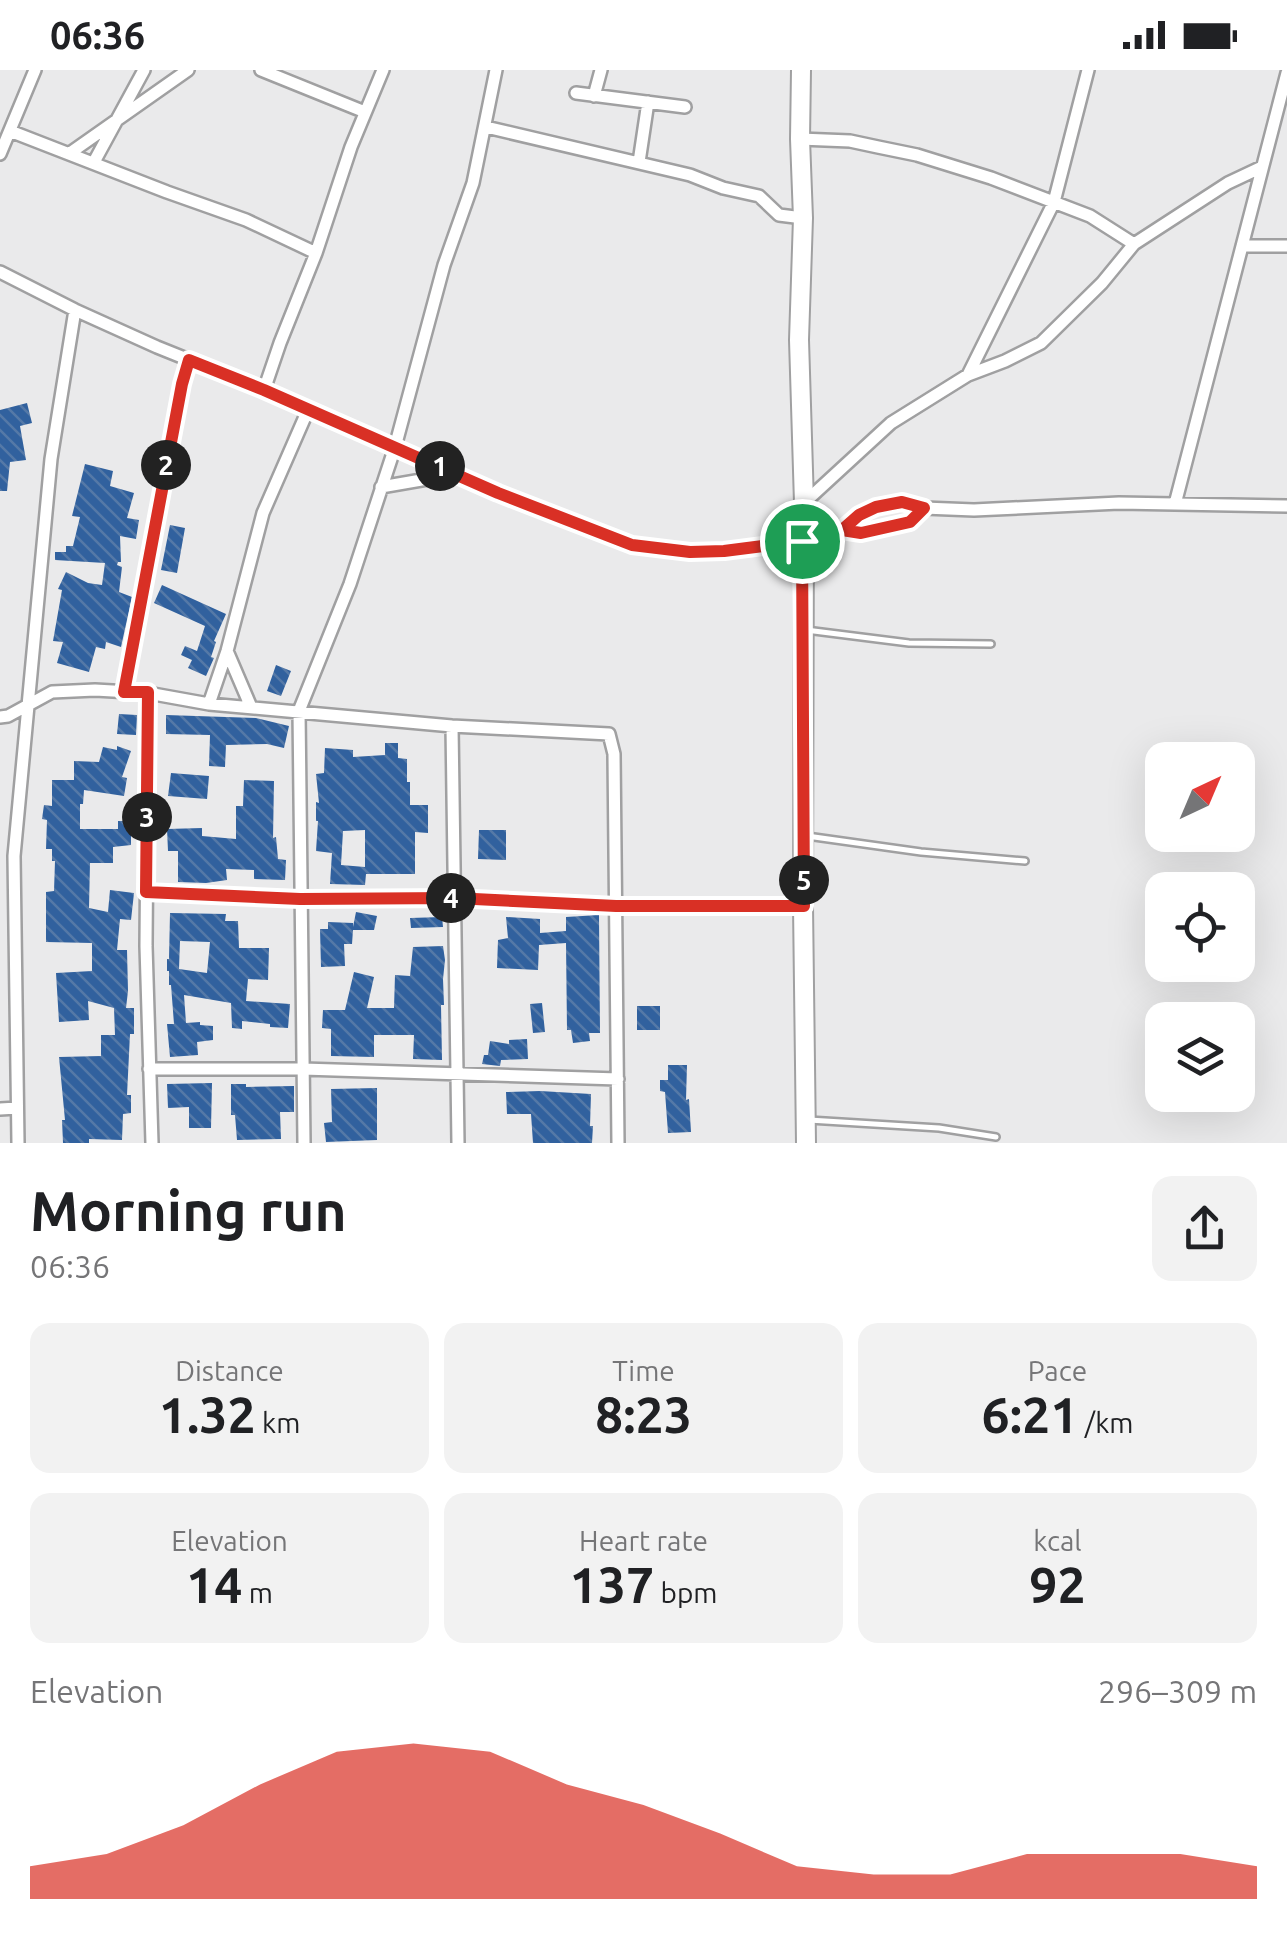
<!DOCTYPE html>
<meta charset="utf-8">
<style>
body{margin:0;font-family:Ubuntu,sans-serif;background:#f2f2f2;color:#202124;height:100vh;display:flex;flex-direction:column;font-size:38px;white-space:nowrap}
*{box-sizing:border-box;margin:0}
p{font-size:32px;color:#757577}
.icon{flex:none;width:55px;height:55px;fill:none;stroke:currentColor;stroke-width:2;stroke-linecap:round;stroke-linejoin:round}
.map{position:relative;height:1073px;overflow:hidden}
.sheet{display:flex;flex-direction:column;background:#fff;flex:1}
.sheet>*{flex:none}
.needle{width:65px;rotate:44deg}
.buttons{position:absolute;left:1145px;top:672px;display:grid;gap:20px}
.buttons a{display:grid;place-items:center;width:110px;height:110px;border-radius:20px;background:#fff;box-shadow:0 10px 40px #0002;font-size:50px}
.pin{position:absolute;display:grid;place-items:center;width:85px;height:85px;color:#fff;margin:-42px;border:5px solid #fff;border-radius:50%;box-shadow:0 2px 10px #0007}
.km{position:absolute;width:50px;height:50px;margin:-25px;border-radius:50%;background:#222;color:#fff;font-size:28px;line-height:50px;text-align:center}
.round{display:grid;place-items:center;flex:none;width:105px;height:105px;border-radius:20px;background:#f2f2f2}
.overview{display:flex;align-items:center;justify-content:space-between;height:170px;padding:0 30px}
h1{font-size:55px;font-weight:700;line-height:75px}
.metrics{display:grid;grid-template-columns:repeat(3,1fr);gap:15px;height:170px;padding:10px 30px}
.metrics div{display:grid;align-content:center;border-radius:20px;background:#f2f2f2;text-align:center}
.metrics b{font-size:50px;font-weight:700}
.metrics small{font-size:28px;font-weight:400}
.metrics p{font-size:28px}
.chart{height:280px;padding:20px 30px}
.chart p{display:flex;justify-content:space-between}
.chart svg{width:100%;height:180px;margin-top:10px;fill:#d93025;opacity:.7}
.status{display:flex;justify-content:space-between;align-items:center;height:70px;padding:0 50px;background:#fff;direction:ltr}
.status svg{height:28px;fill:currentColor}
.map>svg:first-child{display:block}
.building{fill:url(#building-back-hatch);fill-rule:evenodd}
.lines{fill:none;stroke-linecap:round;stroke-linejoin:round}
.lane-casing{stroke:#a0a0a1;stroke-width:10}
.street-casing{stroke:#a0a0a1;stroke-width:16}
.primary-casing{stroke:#a0a0a1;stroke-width:22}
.lane{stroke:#fff;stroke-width:5}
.street{stroke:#fff;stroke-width:11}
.primary{stroke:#fff;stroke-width:18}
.route-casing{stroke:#fff;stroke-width:20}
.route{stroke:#d93025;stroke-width:12}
</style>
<div class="status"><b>06:36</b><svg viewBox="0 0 49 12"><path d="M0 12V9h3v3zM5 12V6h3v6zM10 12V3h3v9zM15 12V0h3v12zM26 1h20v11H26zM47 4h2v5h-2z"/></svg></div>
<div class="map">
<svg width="1287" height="1073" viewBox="0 0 1287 1073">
<defs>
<pattern id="building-back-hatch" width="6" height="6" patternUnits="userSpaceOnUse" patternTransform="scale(2.5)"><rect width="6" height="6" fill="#31619e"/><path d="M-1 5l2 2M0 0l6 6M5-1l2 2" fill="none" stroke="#5579a7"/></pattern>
</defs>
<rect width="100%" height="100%" fill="#eaeaeb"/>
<path class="building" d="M27 333 32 353 20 356 26 390 10 392 7 421H0V340Z
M85 394 113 401 110 416 134 423 127 448 139 450 136 469 120 466 121 492H118L117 495 122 497 119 522 132 527 121 577 106 572 105 579 96 577 89 602 57 593 63 572 53 571 62 520 58 519 66 502 88 513 102 515 105 493 55 490V482H66V476H73L80 447 72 446Z
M170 455 185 458 177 503 161 500Z
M162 515 226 544 214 571 216 572 211 587 214 588 206 606 188 598 192 590 181 585 185 576 197 581 205 556 154 533Z
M276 595 291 601 281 626 267 621Z
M119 644 137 645 136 665 117 664Z
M166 645 256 648 289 656 284 678 267 674 226 675 225 697 209 696 210 665 166 664Z
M385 673H398V688L407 689V712H410V735H428V763L415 762V804H366L365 815 330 814 332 783 316 781 318 751H316V732L319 733 316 704 324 703 325 678 353 680V687L385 685ZM365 760V797L341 795 343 761Z
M117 676 131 681 122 707 127 708 124 726 84 720 83 734H80V759H118V751H131V775L113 777V793H90L89 838 108 842 110 820 134 823 131 850 120 849 117 880H127L128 921 126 938H134V964H130L127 1025H131V1043L123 1044 122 1070 89 1069V1073H63L62 1050H65L59 987 101 986V965H115L114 938 88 931 89 950 59 952 56 903 92 901V873L46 872V822L54 821 55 791H52V779H46L47 750 42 749 44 735 52 736V710H74V691L99 692 103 677 117 680Z
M171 703 209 706 207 729 168 726Z
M244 710 274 711 273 768 276 767 278 789 286 790 285 810 254 809V800L226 799 227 810 206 813 178 812V781H168L167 759 202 758V766L236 769V736H243Z
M479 760H506V790L478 789Z
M356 842 377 846 374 860H353L352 874H344L345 896 321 897 320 859H328V852L353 853V857Z
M170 843 226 844 225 851H238L239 878H269L268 910 248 909 246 931 290 934 288 958 270 957V954L242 951V959L232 958 231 933 184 925 186 953 200 952V955L213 956V970L197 972 198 985 170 987 167 954H174L171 915H169V901H167V889H169ZM180 871 210 872 207 903 179 899Z
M599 845 600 963H589L590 971 573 973 571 960H567L566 873 539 875 538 900 497 898 498 870 508 868 506 847 540 849V863L566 861V847Z
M442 847 443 857 411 858 410 848Z
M443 876 445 890 443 909 444 935H441L442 990 413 989 414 965H374V987L331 986V959L322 958 323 940H345L354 902 374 907 367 938H394L395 905 410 906 413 877Z
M542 933 545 962 533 963 530 934Z
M637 936H660V960H637Z
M527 969 528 989 501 990 500 996 482 994 484 985H488L490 971 509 974V970Z
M668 995H687L686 1030 689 1029 691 1062 668 1063 665 1022 660 1021V1010H668Z
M212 1013 211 1058H189V1037L168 1038 167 1014Z
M231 1014H246V1017L294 1016V1042H280L281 1069 237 1070 235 1045H231Z
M377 1018V1070L326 1072 324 1053 332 1052 331 1019Z
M540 1021 591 1024 590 1056H593L592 1073H533L531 1044H507L506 1022Z"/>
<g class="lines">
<g class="lane-casing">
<path id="lane" d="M806 560 909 573 991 574
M807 766 921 782 1025 791
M809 1050 939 1058 996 1067"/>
</g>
<g class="street-casing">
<path id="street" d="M261 0 365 42
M576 23 685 37
M594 26 601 0
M486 57 690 105 723 118 759 126 779 145 803 148
M10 61 167 122 246 150 316 183
M800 69 850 71 878 77 917 85 991 108 1090 146 1134 174
M70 83 188 0
M0 84 35 0
M94 92 144 0
M639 92 648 32
M1242 176H1287
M0 202 75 240 157 277 264 320 498 423 632 475 690 482 760 478 802 471 842 460 861 463 910 451 924 438
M968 305 1054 132 1088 0
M264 320 280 273 316 183 351 77 383 0
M381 417 456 404
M804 433 891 353 968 305 1005 291 1041 273 1102 213 1134 174 1228 113 1262 97
M1175 434 1287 3
M842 460 859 445 876 437 902 432 924 438 974 440 1119 433 1287 436
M227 581 251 637
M124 621 182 314 189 291
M148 623 146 876 152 1073
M209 634 227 581 263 443 308 340
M0 647 8 646 52 622 95 620 148 623 209 634 452 656 609 664 614 684 618 1073
M452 656 458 1073
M146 822 300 829 454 828 616 836H803
M149 999H303L618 1009
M0 1039 17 1038
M18 1073 14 786 51 389 75 240
M304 1073 299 641 350 514 395 377 444 195 473 113 496 0"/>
</g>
<g class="primary-casing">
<path id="primary" d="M801 0 800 69 803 148 799 270 804 433 803 836 806 1073"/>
</g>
<use href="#lane" class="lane"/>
<use href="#street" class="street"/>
<use href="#primary" class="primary"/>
</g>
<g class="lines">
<g class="route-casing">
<path id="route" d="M802 471 724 481 690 482 632 475 498 423 264 320 189 290 182 314 124 622H148L146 822 300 829 454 828 616 836H804L802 471 842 460 861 463 910 452 924 438 902 432 876 437 859 445 842 460 802 471"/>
</g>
<use href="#route" class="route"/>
</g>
</svg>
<div class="buttons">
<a><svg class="needle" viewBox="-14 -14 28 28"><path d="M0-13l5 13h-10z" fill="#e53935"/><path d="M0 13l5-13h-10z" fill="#757577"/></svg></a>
<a><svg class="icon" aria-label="locate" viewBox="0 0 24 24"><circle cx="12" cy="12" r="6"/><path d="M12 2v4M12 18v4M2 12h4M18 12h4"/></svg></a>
<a><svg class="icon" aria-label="layers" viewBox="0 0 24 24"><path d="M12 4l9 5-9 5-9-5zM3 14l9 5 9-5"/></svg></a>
</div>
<div class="pin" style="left:802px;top:471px;background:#1e9e55"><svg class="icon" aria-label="arrive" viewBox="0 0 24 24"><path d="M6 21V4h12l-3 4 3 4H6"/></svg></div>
<b class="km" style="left:440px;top:396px">1</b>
<b class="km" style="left:166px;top:395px">2</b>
<b class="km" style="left:147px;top:747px">3</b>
<b class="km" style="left:451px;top:828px">4</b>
<b class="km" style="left:804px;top:810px">5</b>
</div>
<section class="sheet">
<div class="overview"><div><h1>Morning run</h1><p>06:36</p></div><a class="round"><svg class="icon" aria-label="share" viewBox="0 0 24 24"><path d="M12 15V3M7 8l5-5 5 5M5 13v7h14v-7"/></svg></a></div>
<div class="metrics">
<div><p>Distance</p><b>1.32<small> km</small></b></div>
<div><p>Time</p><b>8:23</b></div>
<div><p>Pace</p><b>6:21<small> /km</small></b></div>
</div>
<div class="metrics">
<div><p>Elevation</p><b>14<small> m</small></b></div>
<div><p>Heart rate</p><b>137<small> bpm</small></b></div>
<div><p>kcal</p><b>92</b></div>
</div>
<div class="chart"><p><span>Elevation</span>296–309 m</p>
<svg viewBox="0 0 160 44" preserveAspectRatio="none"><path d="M0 44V36L10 33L20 26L30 16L40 8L50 6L60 8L70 16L80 21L90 28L100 36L110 38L120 38L130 33L140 33L150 33L160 36V44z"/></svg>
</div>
</section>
